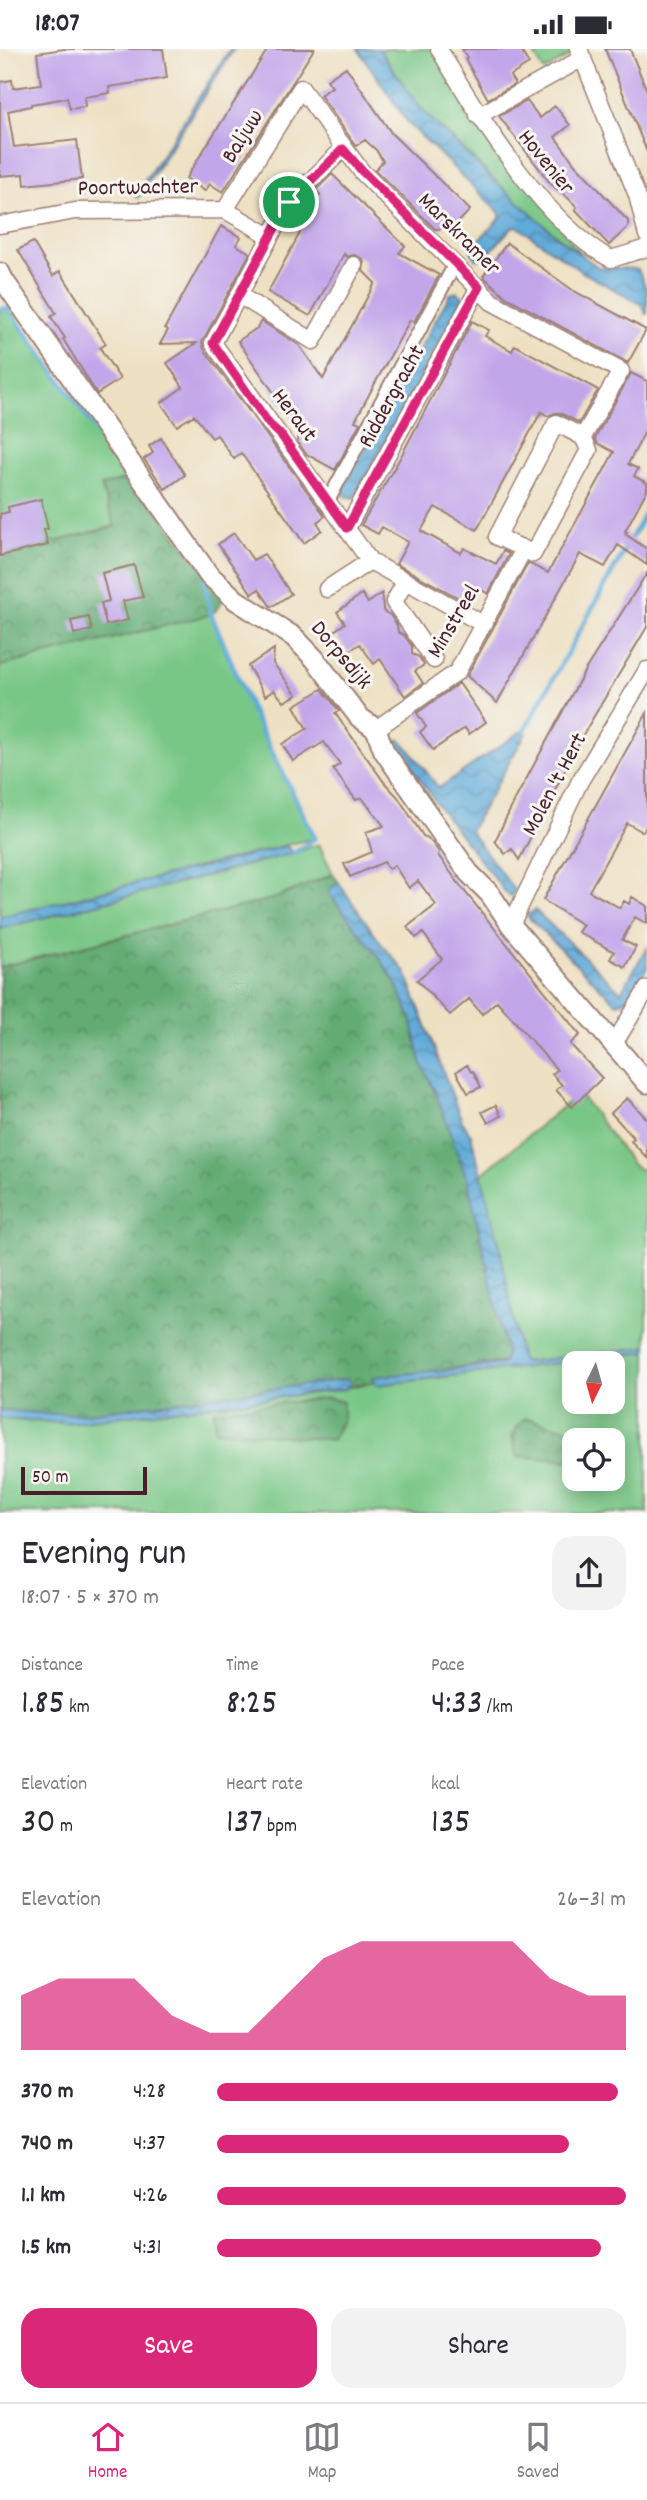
<!DOCTYPE html>
<meta charset="utf-8">
<style>
body{margin:0;font-family:Dekko,sans-serif;background:#f2f2f3;color:#2b2b33;height:100vh;display:flex;flex-direction:column;font-size:26px;white-space:nowrap}
*{box-sizing:border-box;margin:0}
p{font-size:23px;color:#7c7c81}
.icon{flex:none;width:38px;height:38px;fill:none;stroke:currentColor;stroke-width:2;stroke-linecap:round;stroke-linejoin:round}
.map{position:relative;height:1464px;overflow:hidden}
.drawer{display:flex;flex-direction:column;background:#fff;flex:1}
.drawer>*{flex:none}
.needle{width:46px;rotate:185deg}
.fabs{position:absolute;left:562px;top:1302px;display:grid;gap:14px}
.fabs a{display:grid;place-items:center;width:63px;height:63px;border-radius:14px;background:#fff;box-shadow:0 4px 18px #0003;font-size:35px}
.scale{position:absolute;left:21px;bottom:18px;width:126px;box-sizing:border-box;padding-left:7px;border:4px solid #4a1f2b;border-top:0;font-size:19px;line-height:24px;white-space:nowrap;color:#4a1f2b;-webkit-text-stroke:5px #f6f6f2;paint-order:stroke}
.pin{position:absolute;display:grid;place-items:center;width:60px;height:60px;color:#fff;margin:-30px;border:4px solid #fff;border-radius:50%;box-shadow:0 2px 7px #0007}
.round{display:grid;place-items:center;flex:none;width:74px;height:74px;border-radius:21px;background:#f2f2f3}
.overview{display:flex;align-items:center;justify-content:space-between;height:119px;padding:0 21px}
h1{font-size:38px;font-weight:600;line-height:52px}
.figures{display:grid;grid-template-columns:repeat(3,1fr);gap:10px;height:119px;padding:7px 21px}
.figures div{display:grid;align-content:center}
.figures b{font-size:35px;font-weight:600}
.figures small{font-size:19px;font-weight:400}
.figures p{font-size:19px}
.chart{height:196px;padding:14px 21px}
.chart p{display:flex;justify-content:space-between}
.chart svg{width:100%;height:126px;margin-top:7px;fill:#db2777;opacity:.7}
.button{display:flex;gap:14px;margin-top:auto;padding:14px 21px}
.button a{flex:1;height:80px;border-radius:21px;background:#db2777;color:#fff;font-size:28px;font-weight:600;line-height:80px;text-align:center}
.button a+a{background:#f2f2f3;color:#2b2b33}
ul{padding:0 21px;list-style:none;font-size:23px}
li{display:grid;grid-template-columns:112px 84px 1fr;align-items:center;height:52px}
li i{height:18px;border-radius:9px;background:#db2777}
.status{display:flex;justify-content:space-between;align-items:center;height:49px;padding:0 35px;background:#fff;direction:ltr}
.status svg{height:19px;fill:currentColor}
.dock{display:flex;justify-content:space-around;align-items:center;height:98px;border-top:2px solid #e1e1e2;background:#fff;font-size:19px;color:#7c7c81}
.dock a{display:grid;justify-items:center;gap:4px}
.dock .on{color:#db2777}
.map>svg:first-child{display:block}
.green{fill:#79c786;stroke:#627358;stroke-width:2;fill-rule:evenodd}
.forest{fill:url(#forest-crowns);stroke:#56664f;stroke-width:2}
.water{fill:url(#water-waves);stroke:#556582;stroke-width:2}
.lines{fill:none;stroke-linecap:round;stroke-linejoin:round}
.stream{stroke:#60abd9;stroke-width:5}
.building{fill:#c2a6ea}
.pedestrian-casing{stroke:#9c8076;stroke-width:16}
.minor-casing{stroke:#9c8076;stroke-width:19}
.tertiary-casing{stroke:#9c8076;stroke-width:23}
.pedestrian{stroke:#fff;stroke-width:12}
.minor{stroke:#fff;stroke-width:16}
.tertiary{stroke:#fff;stroke-width:19}
.route-casing{stroke:#fff;stroke-width:14}
.route{stroke:#db2777;stroke-width:9}
.labels{text-anchor:middle;dominant-baseline:central;stroke-width:6;stroke-linejoin:round;paint-order:stroke}
.street-label{font-size:23px;fill:#4a1f2b;stroke:#f6f6f2}
</style>
<div class="status"><b>18:07</b><svg viewBox="0 0 49 12"><path d="M0 12V9h3v3zM5 12V6h3v6zM10 12V3h3v9zM15 12V0h3v12zM26 1h20v11H26zM47 4h2v5h-2z"/></svg></div>
<div class="map">
<svg width="647" height="1464" viewBox="0 0 647 1464">
<defs>
<pattern id="forest-crowns" width="20" height="18" patternUnits="userSpaceOnUse" patternTransform="scale(1.75)"><rect width="20" height="18" fill="#62ac73"/><path d="M2 6a3 3 0 1 1 6 0M12 15a3 3 0 1 1 6 0" fill="none" stroke="#538b5f"/></pattern>
<pattern id="water-waves" width="16" height="10" patternUnits="userSpaceOnUse" patternTransform="scale(1.75)"><rect width="16" height="10" fill="#60abd9"/><path d="M0 5q4-4 8 0t8 0" fill="none" stroke="#518bb0"/></pattern>
</defs>
<rect width="100%" height="100%" fill="#f6f6f2"/>
<filter id="ink" filterUnits="userSpaceOnUse"><feTurbulence type="fractalNoise" baseFrequency=".0143" numOctaves="2"/><feDisplacementMap in="SourceGraphic" scale="14" xChannelSelector="R" yChannelSelector="G"/><feConvolveMatrix kernelMatrix="1 2 1 2 8 2 1 2 1" color-interpolation-filters="sRGB"/></filter>
<filter id="wash" filterUnits="userSpaceOnUse"><feTurbulence type="fractalNoise" baseFrequency=".00686" numOctaves="4" result="noise"/><feDisplacementMap in="SourceGraphic" scale="28" xChannelSelector="R" yChannelSelector="G"/><feGaussianBlur stdDeviation="1.57" result="paint"/><feColorMatrix in="noise" values="0 0 0 0 0 0 0 0 0 0 0 0 0 0 0 0 0 1.4 0 .05"/><feComposite in="paint" operator="in"/></filter>
<g filter="url(#wash)">
<rect width="100%" height="100%" fill="#eee0c2"/>
<path class="green" d="M379 0H432L582 207 527 162 421 60Z
M531 0H569L571 6 544 22Z
M8 259 131 429 115 477 0 507V260Z
M211 565 253 665 315 789 0 868V617Z
M319 795 333 825 276 849 0 918V880L294 804Z
M579 1044 633 1116 647 1125V1298L526 1313 521 1311 481 1126Z
M647 1303V1464H0V1370L65 1374 332 1342 374 1333 376 1335 411 1332ZM574 1314H612V1353H574ZM526 1369 592 1391H612V1430H574V1412L516 1407 512 1387Z"/>
<path class="forest" d="M131 429 224 548 217 561 209 566 0 617V507L115 477 101 437Z
M333 825 339 834 329 840 377 905 396 934 411 969 421 1013 436 1045 468 1131 501 1277 506 1302 504 1313 373 1329 374 1333 350 1336 348 1330 88 1364 50 1365 0 1361V918L276 849Z
M329 1349 343 1353V1370L332 1391 215 1381 214 1361Z
M526 1369 571 1381 592 1391H574V1412L516 1407C513 1390 511 1380 526 1369Z"/>
<path class="water" d="M230 0H234L138 149 135 147Z
M358 0H379L421 60 484 122 561 191 598 218 638 220 647 242V266L641 255 582 223 517 177 512 178 484 210H476L471 202 478 192 500 169V164L408 74Z
M457 243 463 248V251L354 449 344 447 342 441 450 245Z
M523 681 526 684 470 782 515 842 511 847 506 844 443 764 395 694 399 690 405 695 439 739Z
M286 797 294 804 0 880V868Z
M339 834 382 896 405 922 462 1072 471 1086 499 1194 521 1311 526 1313 647 1298V1303L411 1332 376 1336 373 1328 502 1315 504 1313 506 1302 468 1132 436 1045 421 1013 411 969 396 934 377 905 330 846 329 840Z
M535 861 621 943 647 899V919L626 952 617 954 612 950 529 869 527 866Z
M349 1330 350 1336 345 1340 65 1374 0 1370V1361L50 1365 88 1364Z"/>
<g class="lines">
<path class="stream" d="M0 260 8 259 104 392
M204 531 211 565 253 665 315 789 294 804
M524 682 647 461"/>
</g>
<g id="blocks">
<path class="building" d="M64 0H163L167 29 109 38 110 44 84 48 85 58 70 60 67 49 31 55V57L8 62 14 98 77 91 82 130 25 136 24 125 0 127V33L12 31 13 39 41 35 37 4Z
M268 0H314L223 143 210 135 205 142 186 129Z
M462 0H520L529 15 510 27 515 35 488 50 465 10 467 9Z
M605 0H630L647 42V103Z
M346 18 392 85 470 161 454 178 449 172 441 180H435L418 163 375 121 383 112 376 101 365 91 356 97 320 46 332 38 327 31Z
M527 52 540 69 555 57 570 76 555 88 575 115 628 172V178L609 196 575 160 577 158 568 149 551 135 499 67Z
M332 125 405 197 399 204 439 226 414 273 410 271 373 338 355 372 360 374 335 421 306 405 297 392 301 383 238 292 257 279 261 272 299 296 323 330 375 234 363 222 364 216 363 210 354 206 347 208 344 205 310 267 268 243 308 169 303 164 320 146 316 141Z
M221 177 241 188 236 196 250 204 202 293 204 300 325 467 317 473 322 481 304 494 241 404 234 410 217 386 212 389 194 366 177 377 161 354 183 338 167 314 196 294 160 295 168 281 165 279Z
M33 193 53 227 60 222 106 295 100 299 120 330 97 345 63 290 65 289 51 268 56 264 18 201Z
M507 194 574 242 646 281 628 314 506 248 483 227Z
M472 272 489 281 485 287 512 302 515 296 598 341 579 374 560 364H555L548 367 541 363 477 481 435 458 421 482 461 504 464 499 496 515 503 502 509 505 488 545 482 541 471 540 464 552 396 515 408 493 382 478 378 485 361 476 400 409Z
M631 324 647 332V379L628 415 638 420 634 427 647 434V441L625 482 627 483 625 485 647 500V516L618 496 605 518 580 505 497 654 467 627 528 514 548 524 606 418 614 403 597 394 595 389Z
M161 389 185 426 165 440 144 410 153 404 149 397Z
M41 450 48 480 44 481 48 496 0 507V465L9 463 8 458Z
M234 484 253 511 264 505 291 545 271 558 259 540 252 545 218 495Z
M134 516 143 548 123 552 128 571 106 576 101 554 109 552 102 524Z
M647 524V578L584 684 519 811 512 800 505 805 495 792 516 749 585 621Z
M382 544 383 562 390 566 397 576 398 583 404 586 412 597V605L419 608 424 616 415 622 423 634 405 647 380 610 374 615 360 595 348 603 333 583 345 574 337 563 362 545 368 554Z
M89 568 92 581 74 585 71 572Z
M274 600 273 614 297 646 284 653 274 641 265 647 248 617Z
M459 634 486 673 469 685 465 679 433 701 420 683 426 678 417 664Z
M322 640 339 662 335 664 384 733 398 748 423 787 428 789 434 796 439 803 438 806 462 839 580 986 570 995 602 1029 572 1058 556 1041 562 1036 552 1025 557 1021 497 952 482 965 469 950 450 966 417 931 442 910 423 884 416 889 407 878 436 856 418 832 409 839 394 816 389 820 384 813 350 828 344 815 372 803 366 783 384 777 362 749 356 751 333 720 340 715 324 693 293 712 282 695 307 680 294 657Z
M647 664V776L643 783 627 774 589 842 620 859 624 852 629 855 632 848 647 857V875L635 868 622 891 636 898 625 918 610 910 614 903 578 883 583 876 543 851Z
M467 1016 471 1023 473 1022 481 1038 468 1044 456 1023Z
M627 1049 647 1070V1109L631 1092 634 1089 611 1064Z
M496 1056 501 1067 488 1074 482 1063Z"/>
</g>
</g>
<g filter="url(#ink)">
<use href="#blocks" fill-opacity="0" stroke="#9c8076" stroke-width="2"/>
<g class="lines">
<g class="pedestrian-casing">
<path id="pedestrian" d="M328 452 455 215"/>
</g>
<g class="minor-casing">
<path id="minor" d="M439 0C477 65 545 176 611 210L647 199
M579 0 637 146 647 186
M478 67 583 9
M343 100 289 153 239 246 313 292 354 216
M225 161 301 39 362 123 492 253 621 322 583 388 589 401 533 505 524 500 457 623 376 680
M0 176 75 162 225 161 270 187
M239 246 213 294 370 512 483 575
M347 479 479 238
M524 500 497 488 556 374 583 388
M405 533 394 553 434 611
M327 540 370 512
M511 876 580 732 647 621
M614 995 647 940"/>
</g>
<g class="tertiary-casing">
<path id="tertiary" d="M0 224 4 232 208 525 236 551 294 588 315 610 359 668 376 680 384 702 469 824 490 845 511 876 647 1034"/>
</g>
<use href="#pedestrian" class="pedestrian"/>
<use href="#minor" class="minor"/>
<use href="#tertiary" class="tertiary"/>
</g>
</g>
<g class="lines" filter="url(#ink)">
<g class="route-casing">
<path id="route" d="M343 100 362 122 479 238 347 479 281 386 269 375 213 294 289 153Z"/>
</g>
<use href="#route" class="route"/>
</g>
<g class="labels">
<g class="street-label">
<text transform="translate(244 88) rotate(-58)">Baljuw</text>
<text transform="translate(545 114) rotate(51)">Hovenier</text>
<text transform="translate(138 140) rotate(-1)">Poortwachter</text>
<text transform="translate(458 186) rotate(45)">Marskramer</text>
<text transform="translate(393 348) rotate(-61)">Riddergracht</text>
<text transform="translate(293 367) rotate(53)">Heraut</text>
<text transform="translate(455 573) rotate(-59)">Minstreel</text>
<text transform="translate(340 607) rotate(50)">Dorpsdijk</text>
<text transform="translate(556 736) rotate(-62)">Molen 't Hert</text>
</g>
</g>
</svg>
<div class="fabs">
<a><svg class="needle" viewBox="-14 -14 28 28"><path d="M0-13l5 13h-10z" fill="#e53935"/><path d="M0 13l5-13h-10z" fill="#7c7c81"/></svg></a>
<a><svg class="icon" aria-label="locate" viewBox="0 0 24 24"><circle cx="12" cy="12" r="6"/><path d="M12 2v4M12 18v4M2 12h4M18 12h4"/></svg></a>
</div>
<div class="scale">50 m</div>
<div class="pin" style="left:289px;top:153px;background:#1e9e55"><svg class="icon" aria-label="arrive" viewBox="0 0 24 24"><path d="M6 21V4h12l-3 4 3 4H6"/></svg></div>
</div>
<section class="drawer">
<div class="overview"><div><h1>Evening run</h1><p>18:07 · 5 × 370 m</p></div><a class="round"><svg class="icon" aria-label="share" viewBox="0 0 24 24"><path d="M12 15V3M7 8l5-5 5 5M5 13v7h14v-7"/></svg></a></div>
<div class="figures">
<div><p>Distance</p><b>1.85<small> km</small></b></div>
<div><p>Time</p><b>8:25</b></div>
<div><p>Pace</p><b>4:33<small> /km</small></b></div>
</div>
<div class="figures">
<div><p>Elevation</p><b>30<small> m</small></b></div>
<div><p>Heart rate</p><b>137<small> bpm</small></b></div>
<div><p>kcal</p><b>135</b></div>
</div>
<div class="chart"><p><span>Elevation</span>26–31 m</p>
<svg viewBox="0 0 160 44" preserveAspectRatio="none"><path d="M0 44V25L10 19L20 19L30 19L40 32L50 38L60 38L70 25L80 12L90 6L100 6L110 6L120 6L130 6L140 19L150 25L160 25V44z"/></svg>
</div>
<ul>
<li><b>370 m</b>4:28<i style="width:98%"></i></li>
<li><b>740 m</b>4:37<i style="width:86%"></i></li>
<li><b>1.1 km</b>4:26<i style="width:100%"></i></li>
<li><b>1.5 km</b>4:31<i style="width:94%"></i></li>
</ul>
<div class="button"><a>Save</a><a>Share</a></div>
</section>
<nav class="dock">
<a class="on"><svg class="icon" aria-label="home" viewBox="0 0 24 24"><path d="M3 11l9-7 9 7M6 9v11h12V9"/></svg>Home</a>
<a><svg class="icon" aria-label="map" viewBox="0 0 24 24"><path d="M3 6l6-2 6 2 6-2v14l-6 2-6-2-6 2zM9 4v14M15 6v14"/></svg>Map</a>
<a><svg class="icon" aria-label="saved" viewBox="0 0 24 24"><path d="M7 4h10v16l-5-4-5 4z"/></svg>Saved</a>
</nav>
